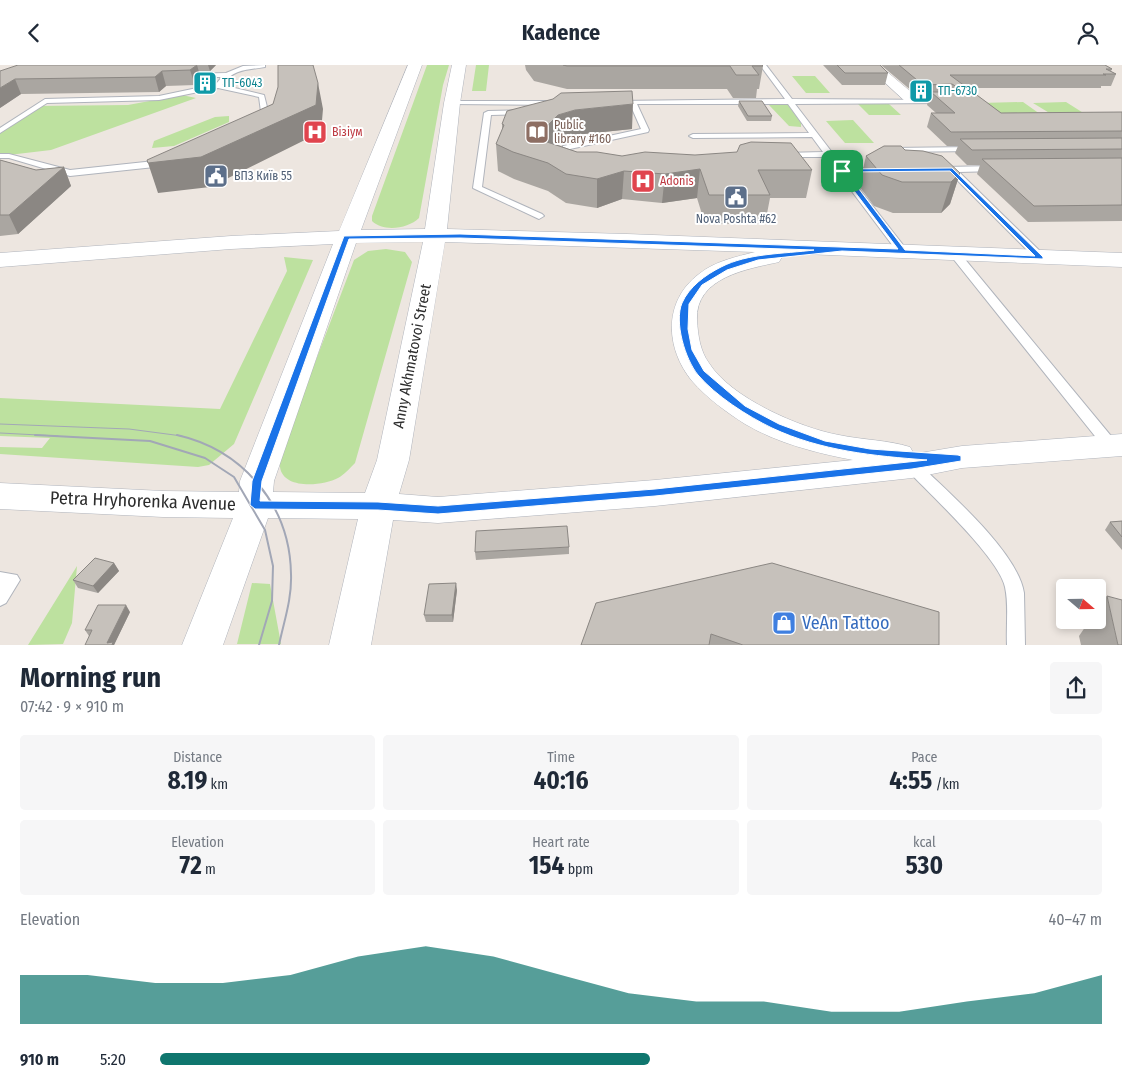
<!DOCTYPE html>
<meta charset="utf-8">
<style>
body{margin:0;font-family:"Fira Sans Condensed",sans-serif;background:#f6f6f7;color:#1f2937;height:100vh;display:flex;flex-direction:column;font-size:19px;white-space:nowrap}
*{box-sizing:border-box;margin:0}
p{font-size:16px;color:#747a83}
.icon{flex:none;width:28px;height:28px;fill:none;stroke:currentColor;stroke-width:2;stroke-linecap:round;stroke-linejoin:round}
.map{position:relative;height:580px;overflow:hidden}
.drawer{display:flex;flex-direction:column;background:#fff;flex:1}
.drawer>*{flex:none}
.needle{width:32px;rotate:110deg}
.buttons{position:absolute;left:1056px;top:514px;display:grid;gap:10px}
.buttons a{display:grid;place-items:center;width:50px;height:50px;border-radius:5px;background:#fff;box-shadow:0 2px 8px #0003;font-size:25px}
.pin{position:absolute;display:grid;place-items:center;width:42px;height:42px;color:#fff;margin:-21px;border-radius:10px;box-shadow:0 2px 8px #0006}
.round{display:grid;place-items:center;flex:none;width:52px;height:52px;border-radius:5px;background:#f6f6f7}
.headline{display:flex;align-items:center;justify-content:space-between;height:85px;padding:0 20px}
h1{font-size:28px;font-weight:700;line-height:38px}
.figures{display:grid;grid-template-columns:repeat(3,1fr);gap:8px;height:85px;padding:5px 20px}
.figures div{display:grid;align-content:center;border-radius:5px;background:#f6f6f7;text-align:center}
.figures b{font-size:25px;font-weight:700}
.figures small{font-size:14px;font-weight:400}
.figures p{font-size:14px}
.chart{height:140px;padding:10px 20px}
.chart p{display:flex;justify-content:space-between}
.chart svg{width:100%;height:90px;margin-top:5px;fill:#0f766e;opacity:.7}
ul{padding:0 20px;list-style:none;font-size:16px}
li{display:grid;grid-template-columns:80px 60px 1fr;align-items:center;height:38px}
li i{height:12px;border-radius:6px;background:#0f766e}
header{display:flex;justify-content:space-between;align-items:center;height:65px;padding:0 20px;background:#fff;font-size:22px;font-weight:700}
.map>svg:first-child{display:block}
.green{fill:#bde19f}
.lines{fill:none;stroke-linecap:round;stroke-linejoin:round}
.lane-casing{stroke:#b0b4bc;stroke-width:2}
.street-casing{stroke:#b0b4bc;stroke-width:1}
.secondary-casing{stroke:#b0b4bc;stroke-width:1}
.lane{fill:#fff;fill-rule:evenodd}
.street{fill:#fff;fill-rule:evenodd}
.secondary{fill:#fff;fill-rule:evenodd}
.tram-far1{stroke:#a2a7b6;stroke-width:1}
.tram{stroke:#a2a7b6;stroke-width:2}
.wall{fill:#aaa6a1}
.shaded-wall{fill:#8b8783}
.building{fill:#c6c1bb;stroke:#8b8783}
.route{fill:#1a73e8;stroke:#fff;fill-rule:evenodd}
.labels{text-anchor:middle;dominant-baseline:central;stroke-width:4;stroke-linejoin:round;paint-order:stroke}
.far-culture-label{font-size:12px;fill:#0d838f;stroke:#fff;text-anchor:start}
.far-education-label{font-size:12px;fill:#785e54;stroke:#fff;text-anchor:start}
.far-health-label{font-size:12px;fill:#be3a42;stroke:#fff;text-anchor:start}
.far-service-label{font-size:12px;fill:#4e5e75;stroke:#fff;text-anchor:start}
.street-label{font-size:15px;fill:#2d2d2d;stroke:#fff}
.near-street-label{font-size:18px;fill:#2d2d2d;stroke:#fff}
.near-shop-label{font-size:18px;fill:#366cbe;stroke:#fff;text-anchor:start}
</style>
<header><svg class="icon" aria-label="back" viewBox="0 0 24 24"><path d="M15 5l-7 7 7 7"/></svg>Kadence<svg class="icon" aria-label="person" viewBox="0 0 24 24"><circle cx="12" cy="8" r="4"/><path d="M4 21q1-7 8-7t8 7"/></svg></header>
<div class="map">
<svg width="1122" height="580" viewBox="0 0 1122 580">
<rect width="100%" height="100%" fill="#ede6e0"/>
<path class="green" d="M427 0H449L443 20 419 153C408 164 383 167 372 156V151Z
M476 0H489L486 26H472Z
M792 11H815L830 28H806Z
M182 30 196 33 51 85 0 91V66L36 41 128 40Z
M1023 37 1040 49H996L980 38Z
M1066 37 1085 49H1051L1033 38Z
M858 39H889L901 50H869Z
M769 40H788L801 58V62L789 61Z
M229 51V57L174 81 152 83 154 76 215 52Z
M853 55 874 78H845L826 56Z
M386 184 405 187 412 197 355 398C350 403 344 410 338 413 323 421 283 425 280 402 279 398 281 392 281 387L354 195 368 186Z
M284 192 313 195 234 379 209 400 198 402 0 389V382L42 383 50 373 0 371V333L220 344 287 206Z
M77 501 72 558 63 579 28 580Z
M252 518 270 519 281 579H237Z"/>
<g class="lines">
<g class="lane-casing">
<path id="lane" d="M265 0V2C248 5 233 4 222 20L264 30 270 54 265 60 258 58 262 54 259 32 218 23 159 35 47 38 0 68V63L45 34 159 31 216 19 222 12H183L181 11V9L226 8 243 1Z
M760 0H766L792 34 947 35V37L945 38 795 39 844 103H883L884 105 880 108H847L907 185 908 187 907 189H899L826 92H784L780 90 784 88 823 87 812 72 693 73 689 71 693 69 809 68 788 39H637L649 65 648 67 570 84 571 95 574 97 570 99 563 96V81L641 64 630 39 616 38V36L785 34Z
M452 36H555L559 38 555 40 450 39V37Z
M524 45H527V49L491 50 482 122 542 149 544 151 539 154 473 123 484 48 488 46Z
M972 82 976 84 975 86 891 87 887 85 891 83Z
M0 89H9L70 105 164 95 168 98 164 101 70 111 9 93H0Z
M994 101 998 104 997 106 959 107 1045 191 1046 193 1045 195H1037L950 108 941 105 945 102Z
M955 186 959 187 1116 377 1118 381 1116 385H1106L951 191 950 189Z
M912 396 917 397C947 426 1018 487 1024 528L1025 580H1007C1006 561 1009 540 1005 522 999 493 929 428 907 405L905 401 907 397Z
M0 507 17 510 20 515 6 538 0 541Z"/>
</g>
<g class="street-casing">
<path id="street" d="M866 0H879L917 32 919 35 917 38H907Z"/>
</g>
<g class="secondary-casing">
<path id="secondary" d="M408 0H422L361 165 425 164 444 38 452 0H466L460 38 447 164 627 169 1122 188V202L780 188 782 192 779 197C748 204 695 212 697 255 698 270 700 286 709 298 731 333 800 363 839 370 863 375 888 375 910 382L914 389 962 381 1122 369V391L962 403 912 413 655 441 438 458 393 455 371 580H329L358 454 268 453 223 580H182L233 453 163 452 0 444V418L163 426 239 427 240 416 333 179 231 184 0 202V188L231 171 339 166ZM423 177 377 395 365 428 273 427 274 416 356 178ZM445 177 755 187C736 192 715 196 699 209 663 236 665 283 692 316 707 333 726 347 745 359 777 378 816 388 853 395L655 415 438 432 399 429 409 395Z"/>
</g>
<use href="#lane" class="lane"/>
<use href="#street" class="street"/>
<use href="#secondary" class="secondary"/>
<path class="tram-far1" d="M0 359 129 364 182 371
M0 368 58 371"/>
<path class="tram" d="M35 370 150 376 205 393 234 412 265 465 273 501 272 536 259 580
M177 370C243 385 290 440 291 509 292 534 284 556 279 580"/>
</g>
<path class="wall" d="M18 0H216L210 6H199L201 14 195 20 166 21 159 27 21 29 0 43Z
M525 0H762L763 1 759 24H757L756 33H733L727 24H567L534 16 526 5Z
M823 0H880L888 8 885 20H842Z
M881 0H1105L1112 4 1111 6 1116 9 1111 21H1101V23H967L1001 48 1122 47V156L1028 157 977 109 980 100H967L955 88 958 81H947L927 62 931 48H936L927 40 929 32H919Z
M739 36 772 51 771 56H747L738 41Z
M502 59 632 64 574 70 558 76 555 79 577 87 622 91 812 105 806 133H770L765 159H705L697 133 662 138 622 134 597 143 566 138 548 126 514 114 498 106 496 79 502 65Z
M905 85 960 108 950 139 941 148H893L874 141 859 121 866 91Z
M0 95 36 105 64 102 71 121 18 169 0 171Z
M1122 456V485L1105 465 1110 457Z
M569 482V489L476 495 475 487Z
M114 498 119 506 98 528 78 523 73 515Z
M457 525 453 557H426L424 550Z
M1107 531 1118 580H1081L1079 571 1090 555H1098V545Z
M596 538 939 580H581Z
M130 547 114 580 89 571 85 565Z"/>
<path class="shaded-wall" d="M197 0 201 14 195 20 190 5Z
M208 0H216L210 6Z
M162 6 166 21 159 27 155 12Z
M15 14 21 29 0 43V23Z
M318 18 323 44 321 67 210 122 158 128 148 98Z
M633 39 632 64 574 70 558 76 539 95 535 73 558 50 575 45Z
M64 102 71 121 18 169 9 150Z
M700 104 697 133 662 138 665 109Z
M624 106 622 134 597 143V114Z
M960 108 950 139 941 148 951 117Z
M114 498 119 506 98 528 93 521Z
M456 518 457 525 453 557 452 550Z
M126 540 130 547 114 580H108L107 578Z"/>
<path class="building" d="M18 0H197L190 5 162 6 155 12 15 14 0 23V6Z
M278 0H313L318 18 316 40 201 92 148 98 147 95 273 39 278 22Z
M563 0H762L763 1H752L759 10H736L730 1H567Z
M837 0H880L888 8H845Z
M899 0H1105L1112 4H1106L1116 9H1103L1106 10H950L1001 48 1122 47V66L951 67 931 48H955L931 27H952L958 24 957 22 952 19 923 20Z
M632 26 633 39 575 45 558 50 535 73 577 87H597L622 91 645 87 695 90 737 87 740 80 751 77 791 78 812 105H758L770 130H709L700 104 665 109 624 106 597 114 566 109 548 98 513 87 496 79 504 60 502 59 507 46 553 34 561 28Z
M739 36H762L772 51H748Z
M1122 73V84L972 85 960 74Z
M884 81H901L905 85 923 86 942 91 960 108 951 117H902L882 110 866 91Z
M1122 93V140L1034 141 982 94Z
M0 95 36 105 64 102 9 150H0Z
M1122 456V472L1110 457Z
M567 461 569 482 475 487 476 466Z
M95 493 114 498 93 521 73 515Z
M772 498 939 547V580H743L711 569 709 580H581L596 538Z
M456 518 452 550H424L429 519Z
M1107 531 1122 535V580H1118Z
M98 540H126L107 578 113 577 112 580H85L92 565H85Z"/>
<path class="route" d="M952 103 1043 192V194L842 186 758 195 727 205 702 220 689 239 688 264 692 285 704 306 745 341 779 359 825 376 870 384 958 390 961 391V396L912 404 655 431 438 449 378 445 255 444 250 440 252 416 344 171 460 169 898 184 839 106 842 104ZM950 106 1035 191 905 185 846 107ZM460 173 814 185C783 189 748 188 721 202 705 210 689 222 682 238 674 257 685 294 698 310 716 331 747 351 772 363 821 386 874 391 927 395L655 424 438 441 378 437 260 436 262 416 349 174Z"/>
<defs>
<g id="building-square" transform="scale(1.25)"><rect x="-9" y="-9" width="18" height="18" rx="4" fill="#0f9aa8" stroke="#fff"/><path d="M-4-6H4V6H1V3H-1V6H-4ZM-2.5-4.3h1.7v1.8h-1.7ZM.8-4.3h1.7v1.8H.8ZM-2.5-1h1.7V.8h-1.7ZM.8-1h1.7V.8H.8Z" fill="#fff"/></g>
<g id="hospital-square" transform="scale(1.25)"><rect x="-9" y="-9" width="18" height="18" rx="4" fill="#e0444e" stroke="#fff"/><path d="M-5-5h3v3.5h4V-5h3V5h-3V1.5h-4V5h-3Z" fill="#fff"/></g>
<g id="library-square" transform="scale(1.25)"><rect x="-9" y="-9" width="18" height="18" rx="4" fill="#8d6e63" stroke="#fff"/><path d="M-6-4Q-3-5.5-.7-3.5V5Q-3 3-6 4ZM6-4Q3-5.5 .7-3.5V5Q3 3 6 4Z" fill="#fff"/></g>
<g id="civic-square" transform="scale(1.25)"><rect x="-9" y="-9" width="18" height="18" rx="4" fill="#5c6f8a" stroke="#fff"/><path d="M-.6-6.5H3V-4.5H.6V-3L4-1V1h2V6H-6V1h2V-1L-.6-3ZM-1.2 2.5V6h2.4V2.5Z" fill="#fff"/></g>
<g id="shop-square" transform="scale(1.25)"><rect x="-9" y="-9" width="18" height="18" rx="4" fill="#3f7fe0" stroke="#fff"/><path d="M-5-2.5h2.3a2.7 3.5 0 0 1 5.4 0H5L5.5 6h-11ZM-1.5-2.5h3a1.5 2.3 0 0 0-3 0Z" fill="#fff"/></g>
</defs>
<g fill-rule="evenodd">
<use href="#building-square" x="205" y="18"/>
<use href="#building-square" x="921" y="26"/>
<use href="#hospital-square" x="315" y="67"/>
<use href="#library-square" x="537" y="67"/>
<use href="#civic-square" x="216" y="111"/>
<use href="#hospital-square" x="643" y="116"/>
<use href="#civic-square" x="736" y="132"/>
<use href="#shop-square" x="784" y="558"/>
</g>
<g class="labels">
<g class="far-culture-label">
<text x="222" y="18">ТП-6043</text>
<text x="938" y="26">ТП-6730</text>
</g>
<g class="far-education-label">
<text x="554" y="60">Public<tspan x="554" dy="14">library #160</tspan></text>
</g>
<g class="far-health-label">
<text x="332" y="67">Візіум</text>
<text x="660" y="116">Adonis</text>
</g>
<g class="far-service-label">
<text x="234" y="111">ВПЗ Київ 55</text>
<text x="736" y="154" text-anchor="middle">Nova Poshta #62</text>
</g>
<g class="street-label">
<text transform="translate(412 291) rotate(-79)">Anny Akhmatovoi Street</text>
</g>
<g class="near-street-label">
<text transform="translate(143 436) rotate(2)">Petra Hryhorenka Avenue</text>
</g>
<g class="near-shop-label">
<text x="802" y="558">VeAn Tattoo</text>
</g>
</g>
</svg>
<div class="buttons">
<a><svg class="needle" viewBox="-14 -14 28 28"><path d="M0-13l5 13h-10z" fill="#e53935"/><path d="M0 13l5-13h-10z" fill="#747a83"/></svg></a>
</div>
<div class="pin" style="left:842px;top:106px;background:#1e9e55"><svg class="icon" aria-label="arrive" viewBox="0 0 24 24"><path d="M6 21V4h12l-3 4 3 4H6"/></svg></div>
</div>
<section class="drawer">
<div class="headline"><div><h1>Morning run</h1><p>07:42 · 9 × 910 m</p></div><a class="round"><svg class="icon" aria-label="share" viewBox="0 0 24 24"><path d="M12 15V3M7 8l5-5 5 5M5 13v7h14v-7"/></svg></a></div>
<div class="figures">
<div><p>Distance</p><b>8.19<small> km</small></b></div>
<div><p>Time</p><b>40:16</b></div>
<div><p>Pace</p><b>4:55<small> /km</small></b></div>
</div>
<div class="figures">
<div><p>Elevation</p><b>72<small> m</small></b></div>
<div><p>Heart rate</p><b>154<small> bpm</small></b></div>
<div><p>kcal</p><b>530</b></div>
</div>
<div class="chart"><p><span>Elevation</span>40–47 m</p>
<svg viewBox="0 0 160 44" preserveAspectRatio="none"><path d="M0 44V20L10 20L20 24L30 24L40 20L50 11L60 6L70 11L80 20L90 29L100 33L110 33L120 38L130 38L140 33L150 29L160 20V44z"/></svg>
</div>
<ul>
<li><b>910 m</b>5:20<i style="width:52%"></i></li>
</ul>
</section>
